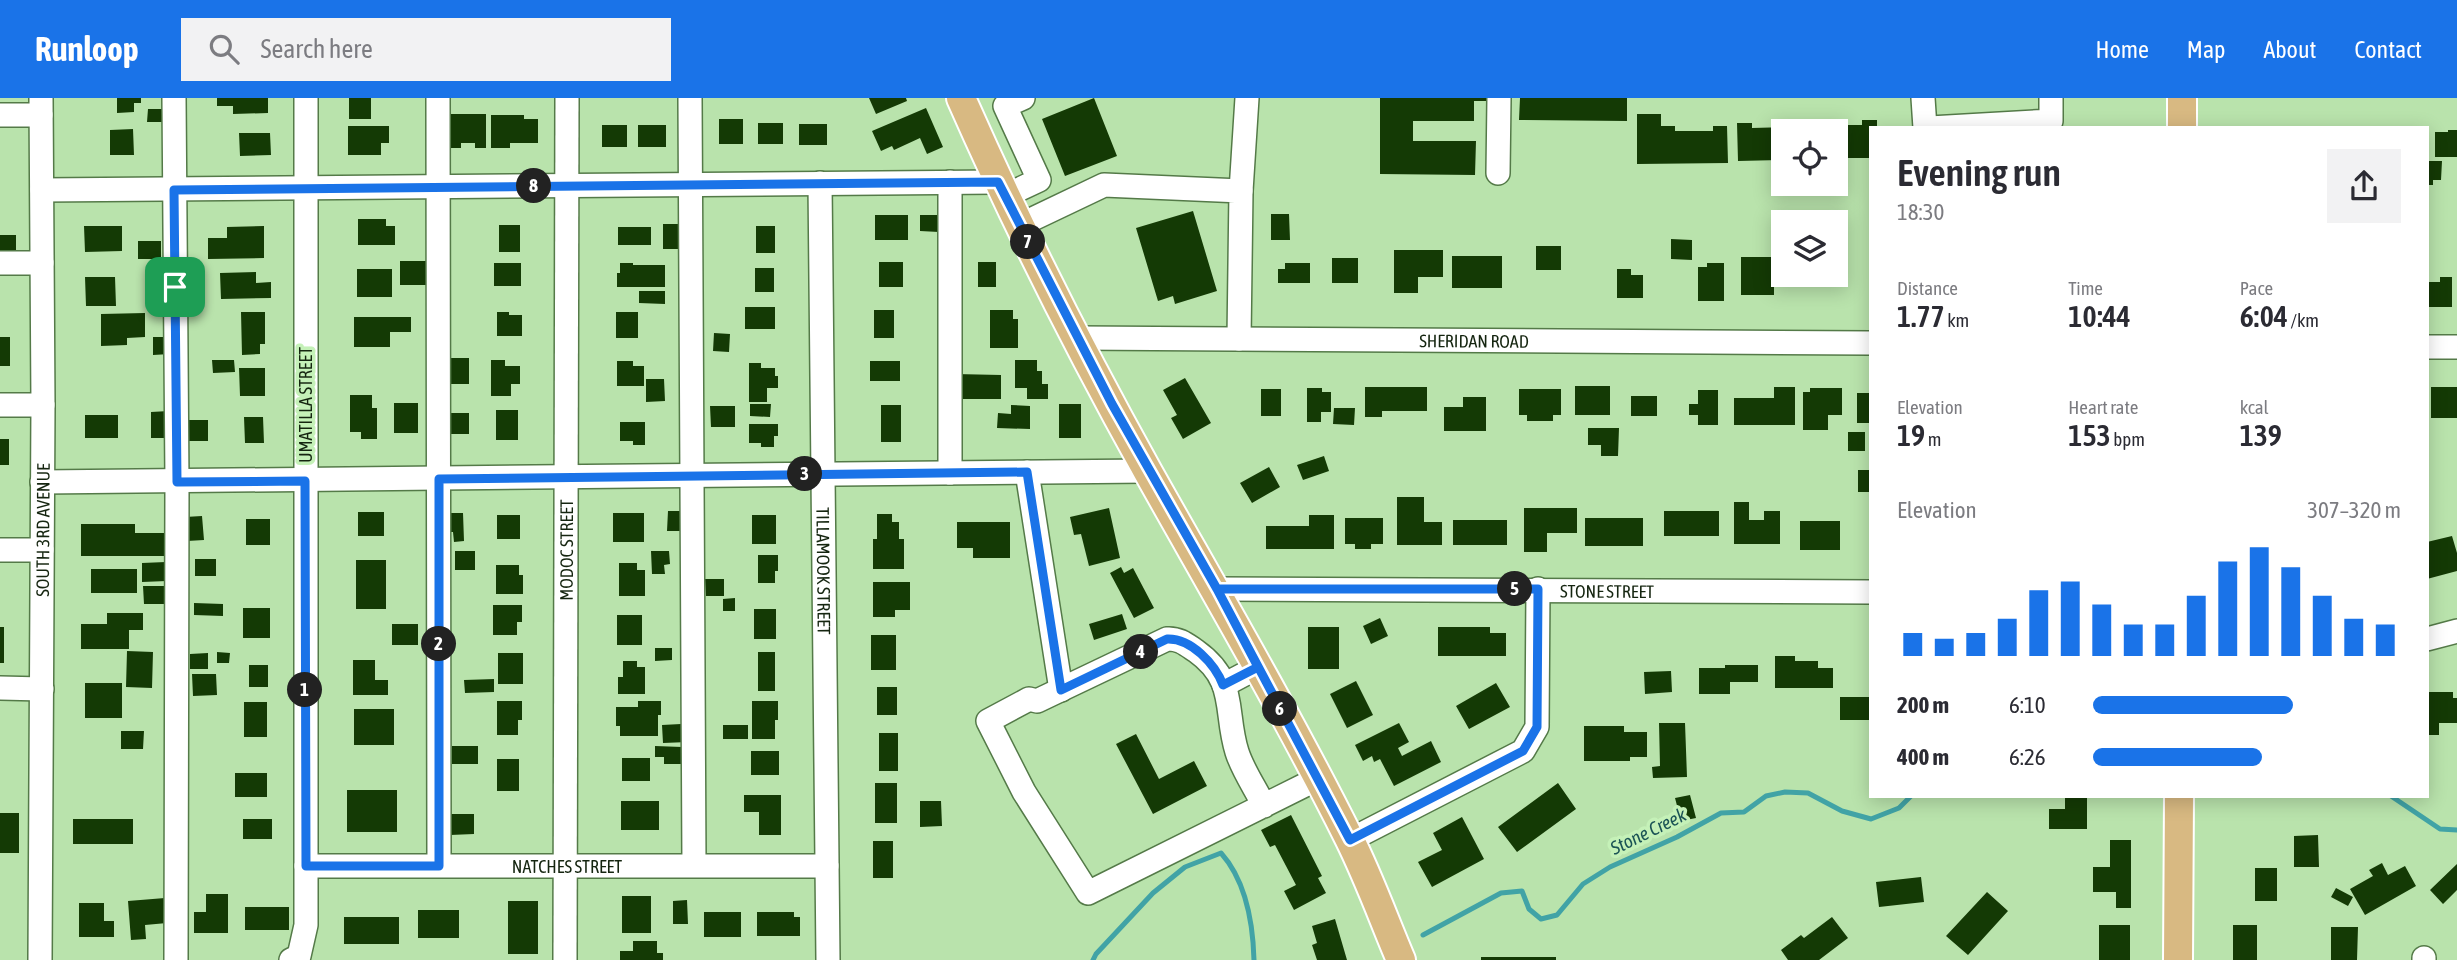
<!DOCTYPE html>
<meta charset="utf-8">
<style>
body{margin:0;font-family:"Asap Condensed",sans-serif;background:#f2f2f3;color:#2b2b33;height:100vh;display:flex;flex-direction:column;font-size:26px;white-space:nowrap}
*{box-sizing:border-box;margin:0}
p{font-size:23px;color:#7c7c81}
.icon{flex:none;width:38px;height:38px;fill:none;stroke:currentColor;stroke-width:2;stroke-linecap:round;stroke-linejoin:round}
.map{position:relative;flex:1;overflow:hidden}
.details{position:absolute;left:1869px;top:28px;width:560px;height:672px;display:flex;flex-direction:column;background:#fff;border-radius:0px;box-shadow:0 4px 18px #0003}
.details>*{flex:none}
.controls{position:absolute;left:1771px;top:21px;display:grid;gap:14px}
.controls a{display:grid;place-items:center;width:77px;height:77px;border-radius:0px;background:#fff;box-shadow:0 4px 18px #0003;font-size:35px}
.pin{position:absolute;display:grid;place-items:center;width:60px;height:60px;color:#fff;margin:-30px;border-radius:14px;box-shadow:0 4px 10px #0006}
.km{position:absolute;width:35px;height:35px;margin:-18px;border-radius:50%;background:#222;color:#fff;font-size:19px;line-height:35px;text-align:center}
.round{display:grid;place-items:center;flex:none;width:74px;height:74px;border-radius:0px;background:#f2f2f3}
.summary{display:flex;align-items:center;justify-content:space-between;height:119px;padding:0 28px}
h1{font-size:38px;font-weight:600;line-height:52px}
.stats{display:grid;grid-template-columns:repeat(3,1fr);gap:10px;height:119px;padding:7px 28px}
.stats div{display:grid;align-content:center}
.stats b{font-size:30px;font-weight:600}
.stats small{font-size:19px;font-weight:400}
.stats p{font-size:19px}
.chart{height:196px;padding:14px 28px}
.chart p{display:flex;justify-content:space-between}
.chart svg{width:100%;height:126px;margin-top:7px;stroke:#1a73e8;stroke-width:6}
ul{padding:0 28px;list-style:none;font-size:23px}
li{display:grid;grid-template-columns:112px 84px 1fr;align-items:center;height:52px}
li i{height:18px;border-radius:9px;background:#1a73e8}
header{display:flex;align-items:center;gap:42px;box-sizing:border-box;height:98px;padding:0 35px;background:#1a73e8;color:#fff}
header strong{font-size:33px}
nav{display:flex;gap:38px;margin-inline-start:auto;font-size:24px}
.search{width:490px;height:63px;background:#f2f2f3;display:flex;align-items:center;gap:18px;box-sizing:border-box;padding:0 24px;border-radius:0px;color:#7c7c81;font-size:26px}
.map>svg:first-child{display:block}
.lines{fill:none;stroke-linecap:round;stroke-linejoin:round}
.stream{stroke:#41a3a6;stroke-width:5}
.building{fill:#143a05}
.minor-casing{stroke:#547a48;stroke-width:26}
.major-casing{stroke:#fff;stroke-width:32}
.minor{stroke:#fff;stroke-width:23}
.major{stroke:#d8b982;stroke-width:28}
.route-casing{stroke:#fff;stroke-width:14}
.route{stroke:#1a73e8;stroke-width:9}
.labels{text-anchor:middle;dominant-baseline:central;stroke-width:7;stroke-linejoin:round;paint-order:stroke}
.street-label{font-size:18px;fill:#152510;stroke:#c5f1b8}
.water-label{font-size:19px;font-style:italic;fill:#1b5355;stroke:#c5f1b8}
</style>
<header>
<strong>Runloop</strong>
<div class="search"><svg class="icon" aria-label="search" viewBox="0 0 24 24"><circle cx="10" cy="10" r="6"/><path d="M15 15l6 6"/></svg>Search here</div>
<nav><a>Home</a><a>Map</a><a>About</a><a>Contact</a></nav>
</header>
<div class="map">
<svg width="2457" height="862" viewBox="0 0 2457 862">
<rect width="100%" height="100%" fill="#b9e3ac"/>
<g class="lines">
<path class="stream" d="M2391 698 2440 731 2457 732
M1423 837 1501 795 1522 793 1529 811 1541 821 1557 817 1583 786 1610 769 1677 739 1721 715 1744 714 1766 698 1785 694 1808 695 1842 713 1871 721 1899 710 1911 698
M1093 862 1096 856 1153 795 1185 769 1221 755C1246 783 1253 825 1254 862"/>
</g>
<path class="building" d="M117 0H141V5H134V14L117 15Z
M217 0H268V15L233 16V8H217Z
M349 0H371V21H349Z
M869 0H906L907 3 876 16Z
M1094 0 1117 58 1065 78 1042 21Z
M1380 0H1489V3H1474V23H1413V43H1476L1475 77 1380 76Z
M1520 0H1627V23L1519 22Z
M926 10 943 49 927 56 920 40 894 52 892 48 881 53 872 33Z
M148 11H165V24H147Z
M449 16H486V50H475V45H461V50H449Z
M1637 16H1661V28H1675V33H1713V28H1727L1728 65 1637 66Z
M491 17H524V21H538V45H510V50H491Z
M719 21H743V46H719Z
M1862 22H1877V30H1871V60H1836V33H1811V23H1825V27H1862Z
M1789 24H1803V33H1783V62L1738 63 1737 25H1752V30L1789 29Z
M758 25H783V46H758Z
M799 26H827V47H799Z
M602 27H627V49H602Z
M638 27H666V49H638Z
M348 28H389V45H381V57H348Z
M133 31 134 57H110V32Z
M2448 32H2457V59H2435V34H2448Z
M239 35H270L271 57 240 58Z
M2427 63H2442L2441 82H2433V87H2427Z
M1193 113 1217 193 1175 206 1173 198 1158 203 1136 130Z
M1271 116H1289L1290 142H1271Z
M875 117H908V142H875Z
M920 117H939V134L920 133Z
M358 121H386V128H395V147H358Z
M663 126H685V151H663Z
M499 127H520V154H499Z
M84 128H122V153L85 154Z
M264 128V160L208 161V140H227V129Z
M756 128H775V155H756Z
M618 129H651V147H618Z
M0 137H16V158H0Z
M1671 141 1692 142V162L1671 161Z
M138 143H161V161H138Z
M1536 148H1561V172H1536Z
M1394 152H1443V179H1418V195H1394Z
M1452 158H1502V190H1452Z
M1741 159H1774V197H1741Z
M1332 160H1358V185H1332Z
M400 163H427L426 187H400Z
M879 164H903V189H879Z
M978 164H996V189H978Z
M494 165H521V188H494Z
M620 165H633V167H665V189H617V175H620Z
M1285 165H1310V185H1278V171H1285Z
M1707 165H1724V203H1698V169H1707Z
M755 170H774V194H755Z
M357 171H392V199H357Z
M1617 171H1631V177H1643V200H1617Z
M256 174V185L271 184V200L221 201 220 175Z
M85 179H115L116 208H86Z
M2440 179H2452V209H2427V184H2440Z
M639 193H665V206L639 205Z
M745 209H775V231H745Z
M874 212H894V240H874Z
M990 212H1013V221H1018V250H990Z
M241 214H265V246H260V256L242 257Z
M497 214H509V217H522V238H497Z
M616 214H638V240H616Z
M145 215V239L127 240V247L101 248V216Z
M354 219H411V234H390V249H354Z
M714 235 730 236 729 254 713 253Z
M0 239H10V268H0Z
M153 239H170V256L153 257Z
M449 260H469V286H450Z
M212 262H234L235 274 213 275Z
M491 262H505V268H520V286H511V298H491Z
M1015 262H1037V273H1042V286H1048V301H1027V290H1015Z
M617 263H633V268H644V288H617Z
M870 263H900V283H870Z
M749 265H761V270H775V278H778V290H767V304H749Z
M239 270H265V298H240Z
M955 276 1001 277V301H955Z
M1185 280 1211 325 1183 341 1171 320 1177 317 1163 292Z
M646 281H664L665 303 646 304Z
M1575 288H1610V317H1575Z
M1365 289H1427V313H1382V319H1365Z
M1774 289H1795V327H1734V300H1774Z
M2431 289H2457V320H2431Z
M1307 290H1322V294H1331V314H1321V324H1307Z
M1810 290H1842V317H1828V332H1803V294H1810Z
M1261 291H1281V318H1261Z
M1519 291H1561V317H1553V323H1527V317H1519Z
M1698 292H1718V327H1698V317H1689V306H1698Z
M1857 295H1871V325H1857Z
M350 297H372V310H377V341H361V334H350Z
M1631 298H1657V318H1631Z
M1463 299H1486V333H1444V309H1463Z
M394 305H418V335H394Z
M750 306H771L770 319 750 318Z
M1059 306H1081V340H1059Z
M881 307H901V344H881Z
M1011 307 1030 308V331L997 330 998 315 1011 316Z
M710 308H735V329H711Z
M1334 310H1355L1354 327 1333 326Z
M496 312H518V342H496Z
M169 313V340H151V314Z
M449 315H469V336H450Z
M85 317H118V340H85Z
M244 319H263L264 345H245Z
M187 322H208V343H188Z
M620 324H645V347H633V343H620Z
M749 326H778V338H774V349H761V345H749Z
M1588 330H1619L1618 358H1601V347H1588Z
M1848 334H1865V353H1848Z
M0 341H9V367H0Z
M1324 358 1329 373 1303 382 1297 367Z
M1269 369 1280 389 1252 405 1240 385Z
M1858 372H1871V394H1858Z
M1397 399H1424V424H1442V447H1397Z
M1734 404H1749V422H1764V413H1780V446H1734Z
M1109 410 1120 460 1089 468 1081 436 1074 437 1070 419Z
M1524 410H1577V435H1547V454H1524Z
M668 413H685V433H667Z
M1664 413H1719V438H1664Z
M358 414H384V438H358Z
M445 415H463L464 443 454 444 453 434H445Z
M613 415H644V444H613Z
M877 416H892V424H899V441H904V471H873V441H877Z
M497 417H520V441H497Z
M752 417H776V446H752Z
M1309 417H1334V451H1266V428H1309Z
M202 418 204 442 187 443 185 419Z
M1345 420H1383V446H1371V451H1355V446H1345Z
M1585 420H1643V448H1585Z
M246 421H270V447H246Z
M1453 422H1507V447H1453Z
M1800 423H1840V452H1800Z
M957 424H1010V460H973V450H957Z
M81 426H135V435H165V458H81Z
M2452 438 2457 455V473L2427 481V444Z
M455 453H475V472H455Z
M651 453H669L670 466 664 467 665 476H652Z
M758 457H778V473H775V485H758Z
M195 461H216V478H195Z
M356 462H386V511H356Z
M166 464 167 483 142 484V465Z
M619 465H637V472H645V498H619Z
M496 467H519V477H523V496H496Z
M1121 469 1124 475 1133 470 1154 510 1134 520 1110 475Z
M91 471H137V495H91Z
M705 481H724V498H706Z
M873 484H910V512H895V519H873Z
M143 488H167V506H144Z
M735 500V513H723V501Z
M194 505 223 506V518L194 517Z
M493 507H522V524H517V537H493Z
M243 510H270V540H243Z
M754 511H776V541H754Z
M107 515H143V532H129V551H81V526H107Z
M1122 516 1127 531 1094 542 1089 526Z
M617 517H642V547H617Z
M1380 520 1388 538 1371 546 1363 528Z
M392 526H418V547H392Z
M0 529H4V565H0Z
M1308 529H1339V571H1308Z
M1438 529H1490V535H1506V558H1438Z
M871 537H896V572H871Z
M655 550H672V562L655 563Z
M127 553 153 554 152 590 126 589Z
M217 554 230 555 229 565H217Z
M758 554H775V593H758Z
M208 555V571H190V556Z
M498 555H523V586H498Z
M1775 558H1795V563H1818V570H1833V590H1775Z
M353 562H375V582H388V597H353Z
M623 563H637V569H645V596H618V579H623Z
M249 567H268V589H249Z
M1725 567H1758V584H1730V596H1699V570H1725Z
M1671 573 1672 594 1645 596 1644 574Z
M192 576H216L217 597 193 598Z
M494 581V594L465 595 464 582Z
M1356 583 1373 617 1347 630 1330 596Z
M85 585H122V620H85Z
M1496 585 1510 609 1469 631 1456 608Z
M877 589H897V617H877Z
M2427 594H2453V600H2457V625H2439V637H2427Z
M1840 599H1871V622H1840Z
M497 603H522V622H518V637H497Z
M638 603H661V617H658V638H620V628H616V609H638Z
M752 603H778V622H775V641H752Z
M244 604H267V639H244Z
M354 611H394V647H354Z
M1399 625 1409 644 1398 650 1402 658 1431 643 1441 664 1394 688 1380 661 1374 664 1372 658 1363 663 1355 647Z
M1659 625H1685L1687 679 1653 680 1652 669 1660 668Z
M681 626V635H688V644L663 645 662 627Z
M723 627H748V641H723Z
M1584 628H1624V634H1647V659H1630V663H1584Z
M121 633H144L143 651H121Z
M879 635H898V673H879Z
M1136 636 1159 681 1194 663 1207 688 1153 716 1116 646Z
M452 648H478V666H452Z
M655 648 682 649V666H664V659H655Z
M751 653H779V677H751Z
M622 660H650V683H622Z
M497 661H519V693H497Z
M235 675H267V699H235Z
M875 685H897V725H875Z
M1558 685 1576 711 1517 754 1498 729Z
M347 692H397V734H347Z
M744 697H781V737H759V714H744Z
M1690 697 1696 720 1681 723 1675 700Z
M2065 700H2087V731H2049V711H2065Z
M621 703H659V732H621Z
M920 703H941L942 728 920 729Z
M0 715H19V755H0Z
M449 716H474V736L450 737Z
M1291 717 1322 778 1318 780 1326 795 1294 812 1284 793 1296 787 1275 747 1270 749 1261 732Z
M1462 719 1484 761 1432 789 1418 764 1442 752 1433 735Z
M73 721H133V746H73Z
M243 721H272V741H243Z
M2318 737 2319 769H2294V738Z
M2110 742H2131V810H2116V794H2093V769H2110Z
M873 743H893V780H873Z
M2382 765 2388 777 2405 768 2416 788 2365 817 2350 791 2373 778 2369 772Z
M2457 766V792L2443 806 2430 792Z
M2255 770H2277V803H2255Z
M1921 779 1924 804 1879 809 1876 784Z
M2336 790 2353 799 2348 808 2331 799Z
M1987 794 2008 813 1968 857 1946 838Z
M206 796H228V835H194V814H206Z
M622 798H651V835H622Z
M165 800 167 825 145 827 146 841 131 842 128 803Z
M687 802 688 826H673V803Z
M508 803H538V856H508Z
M79 805H104V823H114V839H79Z
M245 809H289V832H245Z
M418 812H459V840H418Z
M704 814H741V839H704Z
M757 814H794V819H800V838H757Z
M344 819H399V846H344Z
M1832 819 1848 840 1819 862H1788L1781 852 1801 837 1804 840Z
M1335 821 1347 862H1317L1312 847 1317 845 1312 828Z
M2099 827H2130V862H2099Z
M2233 827H2257V862H2233Z
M2331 829H2358L2357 862H2331Z
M633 843H657V855H663V862H620V853H633Z
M1481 859H1556V862H1481Z"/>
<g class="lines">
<g class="minor-casing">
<g id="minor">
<path d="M174 0 177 384 176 862"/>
<path d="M438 0 439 767"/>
<path d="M690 0 694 767"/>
<path d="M1923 0 1925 30"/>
<path d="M0 17H41"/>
<path d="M1930 30 2051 23V0"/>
<path d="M1498 75 1499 0"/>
<path d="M950 84V375"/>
<path id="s1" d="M820 85 828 862"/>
<path d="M42 92 998 84"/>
<path d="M1241 93 1247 0"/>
<path d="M1005 98 1039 82 1005 8 1023 0"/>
<path d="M1020 127 1104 87 1241 93 1239 241"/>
<path d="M0 165H42"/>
<path id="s2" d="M1077 240 1871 245"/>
<path d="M2427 249H2457"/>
<path d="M0 307H43"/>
<path d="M1027 374 1061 592"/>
<path d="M42 384 1148 373"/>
<path d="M0 452H42"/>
<path id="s3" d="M1217 491 1871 494"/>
<path d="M2427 541 2457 533"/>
<path d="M1224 587 1258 569"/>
<path d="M0 590 42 591"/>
<path d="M1264 708C1256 691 1243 673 1237 654 1224 613 1238 583 1196 553 1187 547 1179 540 1167 541L1037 603 1029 601 988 623 1024 694 1088 795 1317 681"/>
<path d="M1350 742 1523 653 1537 629 1538 491"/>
<path id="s4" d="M306 768H827"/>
<path d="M2424 860V862"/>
<path id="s5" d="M40 862 43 307 41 0"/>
<path d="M291 862 299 858 306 827V0"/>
<path id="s6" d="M565 862 567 0"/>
</g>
</g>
<g class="major-casing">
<path id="major" d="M961 0C1017 127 1080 252 1148 374 1216 495 1287 616 1349 740 1369 780 1384 822 1401 862
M2182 30V0
M2178 862 2179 698"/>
</g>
<use href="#minor" class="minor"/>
<use href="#major" class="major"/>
</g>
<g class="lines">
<g class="route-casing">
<path id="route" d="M175 189 177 384 305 383 306 768H439V381L1027 374 1061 592 1167 541C1191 540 1215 566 1223 587L1258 569 1217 491H1538L1537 629 1523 653 1350 742 1217 491 1112 306 998 84 174 92 175 189"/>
</g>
<use href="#route" class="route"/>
</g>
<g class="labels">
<g class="street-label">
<text stroke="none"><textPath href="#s2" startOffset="397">SHERIDAN ROAD</textPath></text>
<text transform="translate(305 307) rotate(-90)">UMATILLA STREET</text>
<text stroke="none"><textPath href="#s5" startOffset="430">SOUTH 3RD AVENUE</textPath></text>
<text stroke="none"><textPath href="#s6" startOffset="410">MODOC STREET</textPath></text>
<text stroke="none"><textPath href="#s1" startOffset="388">TILLAMOOK STREET</textPath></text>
<text stroke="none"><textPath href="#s3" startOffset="390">STONE STREET</textPath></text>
<text stroke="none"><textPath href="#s4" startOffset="261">NATCHES STREET</textPath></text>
</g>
<g class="water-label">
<text transform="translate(1648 733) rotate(-26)">Stone Creek</text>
</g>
</g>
</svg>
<div class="controls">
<a><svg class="icon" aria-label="locate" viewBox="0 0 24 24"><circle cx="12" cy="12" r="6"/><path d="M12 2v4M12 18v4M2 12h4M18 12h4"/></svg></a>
<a><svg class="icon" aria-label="layers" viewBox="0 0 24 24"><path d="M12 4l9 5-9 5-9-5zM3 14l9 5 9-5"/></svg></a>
</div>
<div class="pin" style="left:175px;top:189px;background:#1e9e55"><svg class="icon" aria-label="arrive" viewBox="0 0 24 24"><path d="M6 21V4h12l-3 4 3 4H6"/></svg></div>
<b class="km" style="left:305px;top:592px">1</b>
<b class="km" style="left:439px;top:546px">2</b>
<b class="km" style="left:805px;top:376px">3</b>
<b class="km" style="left:1141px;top:554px">4</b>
<b class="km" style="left:1515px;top:491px">5</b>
<b class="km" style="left:1280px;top:611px">6</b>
<b class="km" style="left:1028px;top:144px">7</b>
<b class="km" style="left:534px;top:88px">8</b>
<section class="details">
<div class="summary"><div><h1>Evening run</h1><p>18:30</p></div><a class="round"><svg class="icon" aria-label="share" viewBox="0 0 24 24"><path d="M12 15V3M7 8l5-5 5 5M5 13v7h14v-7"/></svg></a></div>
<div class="stats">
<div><p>Distance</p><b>1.77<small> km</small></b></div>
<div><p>Time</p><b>10:44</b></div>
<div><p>Pace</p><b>6:04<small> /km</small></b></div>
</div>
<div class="stats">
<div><p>Elevation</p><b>19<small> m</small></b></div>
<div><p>Heart rate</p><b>153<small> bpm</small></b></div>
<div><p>kcal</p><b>139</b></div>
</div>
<div class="chart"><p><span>Elevation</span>307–320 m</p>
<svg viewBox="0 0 160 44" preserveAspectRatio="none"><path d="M5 44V36M15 44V38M25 44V36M35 44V31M45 44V21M55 44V18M65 44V26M75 44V33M85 44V33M95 44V23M105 44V11M115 44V6M125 44V13M135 44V23M145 44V31M155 44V33"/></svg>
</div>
<ul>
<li><b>200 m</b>6:10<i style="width:65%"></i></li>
<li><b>400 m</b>6:26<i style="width:55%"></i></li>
</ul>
</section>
</div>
